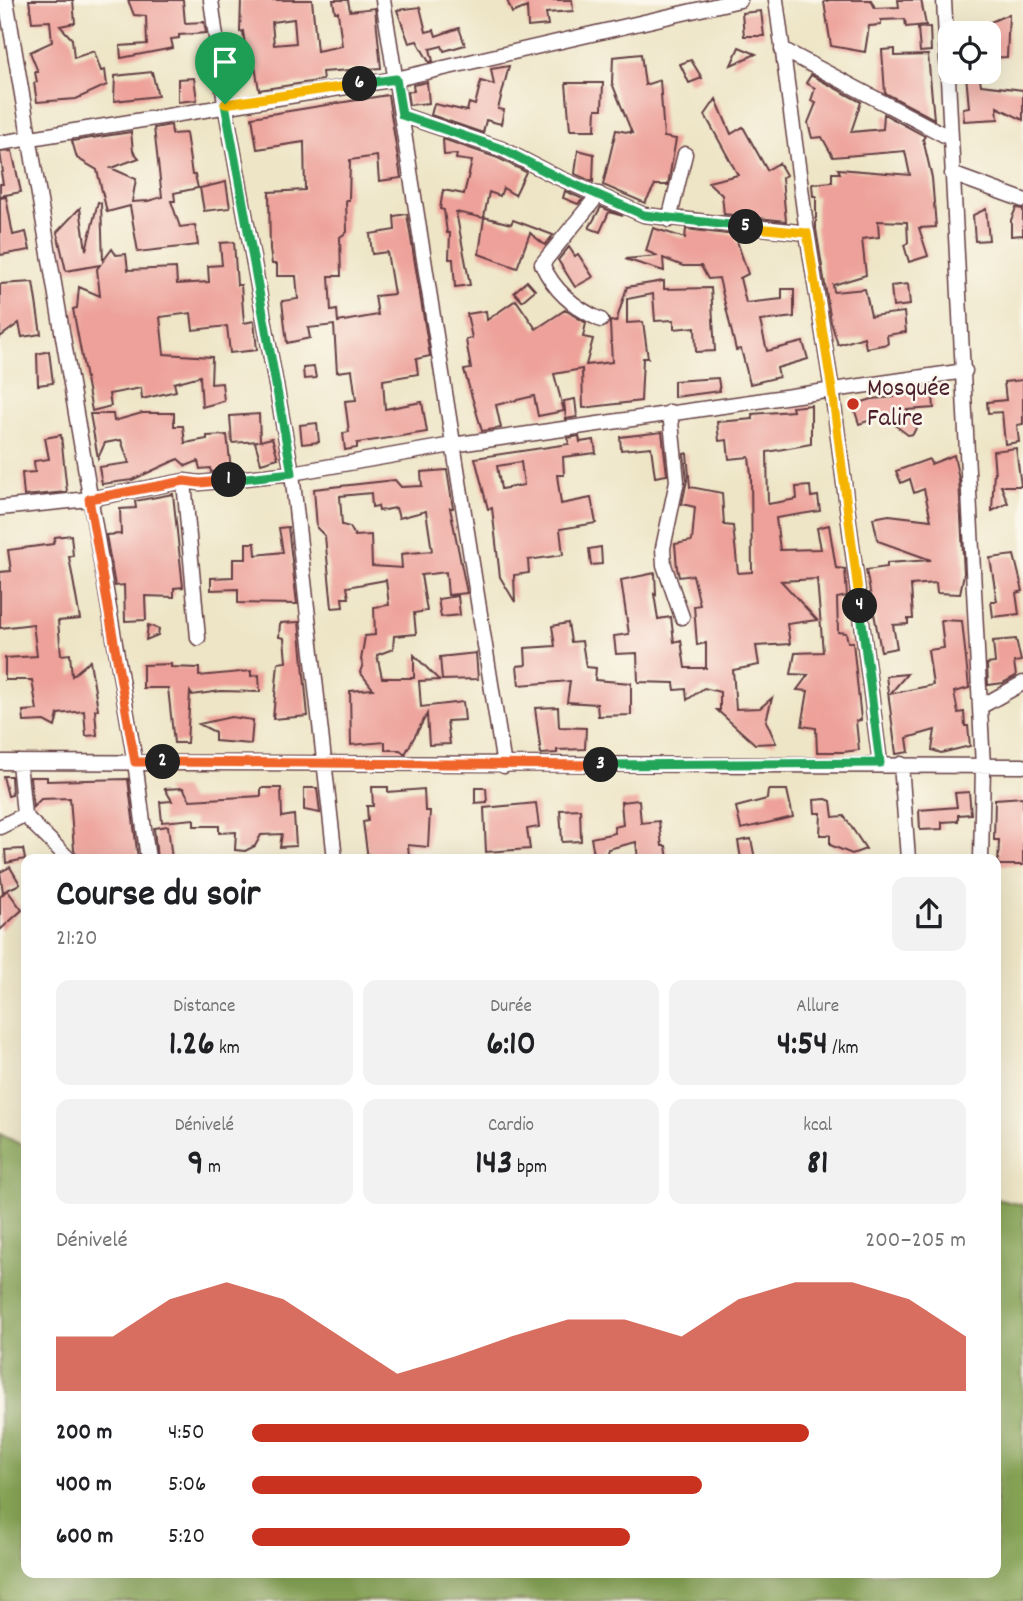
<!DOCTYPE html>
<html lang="fr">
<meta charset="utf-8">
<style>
body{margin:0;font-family:Dekko,sans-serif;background:#f2f2f2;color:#202124;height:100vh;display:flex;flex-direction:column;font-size:26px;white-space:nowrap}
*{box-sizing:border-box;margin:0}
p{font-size:23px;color:#757577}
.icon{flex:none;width:38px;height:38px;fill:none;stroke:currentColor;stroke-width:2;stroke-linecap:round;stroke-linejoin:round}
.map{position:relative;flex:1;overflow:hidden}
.details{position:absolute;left:21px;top:854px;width:980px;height:724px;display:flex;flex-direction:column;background:#fff;border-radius:14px;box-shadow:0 7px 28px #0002}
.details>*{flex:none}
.controls{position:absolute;left:938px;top:21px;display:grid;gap:14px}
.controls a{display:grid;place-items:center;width:63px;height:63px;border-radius:14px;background:#fff;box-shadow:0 7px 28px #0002;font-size:35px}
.pin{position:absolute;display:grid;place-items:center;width:60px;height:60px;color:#fff;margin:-72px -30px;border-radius:50% 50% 50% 0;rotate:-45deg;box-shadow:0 0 7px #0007}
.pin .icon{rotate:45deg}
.km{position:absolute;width:35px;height:35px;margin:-18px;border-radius:50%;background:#222;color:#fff;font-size:19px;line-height:35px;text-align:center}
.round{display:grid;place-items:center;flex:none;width:74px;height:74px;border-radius:14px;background:#f2f2f2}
.headline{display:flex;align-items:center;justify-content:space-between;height:119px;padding:0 35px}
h1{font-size:38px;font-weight:800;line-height:52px}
.stats{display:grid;grid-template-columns:repeat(3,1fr);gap:10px;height:119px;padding:7px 35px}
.stats div{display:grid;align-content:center;border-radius:14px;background:#f2f2f2;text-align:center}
.stats b{font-size:35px;font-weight:800}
.stats small{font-size:19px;font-weight:400}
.stats p{font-size:19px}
.chart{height:196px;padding:14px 35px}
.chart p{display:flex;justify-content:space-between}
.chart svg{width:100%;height:126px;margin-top:7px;fill:#c8321e;opacity:.7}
ul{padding:0 35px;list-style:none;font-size:23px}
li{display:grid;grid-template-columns:112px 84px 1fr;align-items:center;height:52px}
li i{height:18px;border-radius:9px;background:#c8321e}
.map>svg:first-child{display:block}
.forest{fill:#87a456;stroke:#686240;stroke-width:2}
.building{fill:#eda19a;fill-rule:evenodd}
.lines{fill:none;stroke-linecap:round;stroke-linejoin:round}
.minor-casing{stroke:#633d42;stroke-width:17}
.minor{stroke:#fff;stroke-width:14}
.split-1-casing{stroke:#fff;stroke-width:14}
.split-2-casing{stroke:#fff;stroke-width:14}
.split-3-casing{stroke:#fff;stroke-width:14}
.split-4-casing{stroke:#fff;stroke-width:14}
.split-5-casing{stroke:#fff;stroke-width:14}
.split-6-casing{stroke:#fff;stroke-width:14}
.split-7-casing{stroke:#fff;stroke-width:14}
.split-1{stroke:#22a559;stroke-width:9}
.split-2{stroke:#f0652b;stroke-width:9}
.split-3{stroke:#f0652b;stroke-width:9}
.split-4{stroke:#22a559;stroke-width:9}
.split-5{stroke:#f5b400;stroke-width:9}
.split-6{stroke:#22a559;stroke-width:9}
.split-7{stroke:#f5b400;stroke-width:9}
.poi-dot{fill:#c8321e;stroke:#fbf7ec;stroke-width:2.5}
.labels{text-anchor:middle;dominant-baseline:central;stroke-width:5;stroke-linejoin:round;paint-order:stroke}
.poi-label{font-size:26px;fill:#4a1f2b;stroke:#fbf7ec;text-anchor:start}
</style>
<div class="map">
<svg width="1023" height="1601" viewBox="0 0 1023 1601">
<rect width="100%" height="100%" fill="#fbf7ec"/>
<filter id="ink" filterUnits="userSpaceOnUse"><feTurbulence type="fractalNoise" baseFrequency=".0143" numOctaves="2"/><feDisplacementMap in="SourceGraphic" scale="14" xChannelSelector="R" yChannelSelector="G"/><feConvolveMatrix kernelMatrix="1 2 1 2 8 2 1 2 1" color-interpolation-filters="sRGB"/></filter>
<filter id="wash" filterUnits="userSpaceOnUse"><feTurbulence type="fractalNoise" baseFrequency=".00686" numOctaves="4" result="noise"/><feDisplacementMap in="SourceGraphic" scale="28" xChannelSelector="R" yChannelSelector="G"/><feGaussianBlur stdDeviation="1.57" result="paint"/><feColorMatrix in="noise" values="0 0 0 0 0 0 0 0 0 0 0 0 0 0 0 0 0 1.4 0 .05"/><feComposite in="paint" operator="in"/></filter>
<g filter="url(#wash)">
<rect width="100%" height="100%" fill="#eee5c6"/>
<path class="forest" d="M0 1134 26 1147V1573H996V1199L1023 1205V1601H0Z"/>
<g id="blocks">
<path class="building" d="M29 0H73L75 23 60 26 72 39 74 58 94 51 101 71 105 70 107 85 76 99 37 102 34 83 37 82 35 72H38L30 52 52 42 50 21 32 22Z
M128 0H183L185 23 204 22 206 33 179 35V38L171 39 173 48 121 58 120 46 147 44 146 16 134 15Z
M241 0H312L317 51 342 46 338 12H335L333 0H348L350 11 375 8 381 68 322 72 323 80 259 90 255 66 248 67 243 31 240 32ZM294 19 296 43 274 45 272 22Z
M507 0H572L573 11 546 13 548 25 528 27 527 7 512 13Z
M829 0H871L875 8 899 7 898 0H921L926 25 906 27 905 19 881 20V25L869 26 865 52 831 46 824 2Z
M420 7 426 32 434 30 436 36 459 28 465 45 444 51 442 46 430 49 433 61 429 62 417 41 409 43 397 10Z
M761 11 764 36H744L742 13Z
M1009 14 1007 57 989 58V33H965Z
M930 27 931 51 920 52 918 28Z
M739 47 756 54 731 65Z
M895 49V56L928 55 934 119 885 93 882 50Z
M641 54 645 85 660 80 664 137 676 139 668 185H655L645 203 603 185 616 130 632 133 612 83 613 57Z
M691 60 702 78 689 83 680 64Z
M509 66 498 109 504 110 501 124 486 120 483 133 431 115 434 104 467 111 469 103 475 105 481 81 494 85 491 69Z
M152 72 158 96 114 101 115 76Z
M979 73 981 85 1023 90V120L997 107 998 119 964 121 963 108 969 107 966 75Z
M811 75 861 102 851 132 883 129 884 114 925 136 923 139 932 178 936 227 919 228 928 256 909 262 904 245 908 243 907 222 878 221 879 237 862 239 866 275 833 285 834 292 865 289 871 316 904 312 906 332 887 335 888 344 866 348 864 337 838 345 831 322 816 229V196H813L812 184 832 182V173H840L838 169 910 175 905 151 833 157 822 137 812 138 808 123 816 103 811 101 815 88 806 83Z
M194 78 197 100 178 102V79Z
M427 82 429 103 409 105 407 92 414 91 413 85Z
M566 83H603L602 109H596L595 130H570Z
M388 95 401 178 379 181 377 156 350 160 349 200H346L347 232 340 237 341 276H329L331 311 337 310 338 322 378 315 375 296 394 294 387 252 372 254 370 234 395 230 394 216 407 214 430 356 416 359 418 374 383 380 385 409 422 402 427 432 357 443V448L345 450 343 433 349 432 345 401 356 400 352 370 337 372 334 325 308 328 310 338 287 343 282 301 298 299 296 276H277V264H272L270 250 269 192 305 190 304 142 257 149 252 117Z
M716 99 731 134 743 127 767 170 779 163 786 175 782 178 786 221 724 214 722 195 708 182 738 175 705 115Z
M171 125 172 134 186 133 192 175H195L198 188 174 193 175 201H171L180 227 195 225 198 245 138 252 130 206 107 212 97 170 77 158 72 141 131 132 133 151 139 158 111 168 136 179 132 202 148 201 162 197 154 128Z
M443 139 498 158 526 172 515 195 503 188 500 196 489 192 484 217 511 224 513 220 553 235 545 245 530 233 517 268 479 254 484 218 456 212 470 285 455 287 453 259H449L450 233H447L444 210 440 209 443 190 464 194 472 161 456 159 457 154 444 155Z
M578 150 594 154 593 182 575 174Z
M12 151 21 192 0 196V184H3L1 173 3 172 0 152Z
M226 182 230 208 204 211 200 188Z
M565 191 583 199 578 204 563 198Z
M6 197 13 235 26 232 30 250 0 255V198Z
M98 202 101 203 103 261 112 249 116 255 126 254 128 270 176 268 177 284 209 282 208 266 222 265 220 243 234 242 237 285H241L244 323 254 321 257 350 230 353 227 326 193 330 191 313 160 317 164 354 212 357 211 384 222 383 224 401 202 407 200 376 174 383 176 391 142 399 141 388 109 394 111 406 92 411 73 309 77 308 79 287 100 296 97 269 100 265 66 271 57 232 80 208 86 250Z
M601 207 623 216 609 212 600 232 589 228Z
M1016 208 1023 209V235L1011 236V220Z
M986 209 989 240 975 241 973 215Z
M653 228 685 238 686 229 735 235 748 274 740 278 746 303 782 299V289H794V317L760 321 767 351 803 342 808 359 777 368 779 377 750 384 741 349 736 350 719 278 708 279 701 266H683L663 258 664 271 625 259 658 256 646 251Z
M569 247 575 256 578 254 593 277 575 287 558 260Z
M527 281 535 290 522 301 514 292Z
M664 281V289L711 288 715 351 696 352 695 327 674 329V320L655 321 653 294 627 299V323L643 322 648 358H643L641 401 583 408 582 369 554 374 564 411 538 416 534 396 496 405 501 428 482 431 464 370 471 369 466 340 472 338 467 314 486 311 487 320 516 300 536 329 565 310 586 323 583 337 593 339 586 365 612 362 610 324V321L616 322 627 287Z
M33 282 41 334 22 337 19 323 0 337V284Z
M908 284 910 305 893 307 891 286Z
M49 351 53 383 38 385 37 354Z
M314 367 316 378 304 379 303 368Z
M718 378 720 391 674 397V381Z
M1023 380V424L1017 425 1019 442 1005 444 1002 412 988 413 987 402 1006 400 1004 382Z
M932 385 934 408 907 410 916 428 913 434 908 435 883 416 859 424 853 405 872 399 894 397V391Z
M575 399 577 417 566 419 564 401Z
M811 405V444L767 452 768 504 797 499 796 487 810 486 811 497 818 496 820 511 776 518 780 550 821 549 817 528 829 525 836 568 845 569 847 596 837 598 838 632 846 633 848 642H853L861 720 856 721 859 750 843 752H817L816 728 802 726 808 691 797 690 808 675 791 674 795 653 823 652 817 579 781 581 817 620 787 624 790 644 756 646 759 665 733 670 736 709 760 708 772 698 766 721 776 743 755 744 717 710H720V692L704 688 687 700 686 689 675 690 674 683 638 682 637 653 616 654 614 636 629 634 621 580 655 573 656 595 654 594 658 619 671 617 674 642 681 640 685 668H706V643L697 645 694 606 700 605 693 575 679 577 677 568 675 544 692 541 695 507 682 504 687 480 684 454 687 453 690 487 722 493 724 525 733 526 738 573 752 572 751 475 749 457 729 459 727 440 719 441 717 422 753 419 752 414 793 411 792 407Z
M142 413H174V426H183L185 443 207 439V436L227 435 231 470 211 472 210 468 200 469 198 461 186 466 178 459 132 480 102 484 99 467 129 463 121 440 105 443 98 458 90 414H113L114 421Z
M259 414 260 441 272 438 278 458 261 463 255 442 258 441 232 443 230 416Z
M317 423 319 442 302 444 300 425Z
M662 432 667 475 655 477 651 447 621 450 620 437Z
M61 435 67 492 24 496 22 473 35 472 34 461 49 459 45 438Z
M579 436 580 442 594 440 596 453 563 457 564 475H557L561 504 591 498 596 523 560 529 563 555 528 560 529 573 514 575 515 602 500 577 492 508 488 509 475 458 569 444 568 438ZM521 462 524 485 501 489 497 466Z
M1016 448 1021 486H1001L1008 503 992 511 994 471 995 475 993 451Z
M954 455 959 480 964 573 960 594 937 593 936 583 911 585 913 619H908V624L893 625 897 648 881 651 866 570 887 567V563L931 560 878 541 873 518 889 515 931 520 924 489 914 493 910 479 901 483 896 471 929 459 931 464Z
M447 470 453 508H450L467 593 448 595 446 572 421 575 427 611 414 613 416 634 394 636 393 649 377 655 382 678H414V655L439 680 419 681 421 707 463 702 465 720 447 721 450 744 429 745 427 714 405 754 400 750H385V742L351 745 350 691 373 689 360 672 363 664 361 660 365 636 375 635 374 607 389 605 386 580 347 587 349 598H342L343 607 332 608 325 536 317 528 314 489 395 480 401 487 422 486 421 472ZM371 493 372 507 378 506 379 511 396 508 399 518 426 511 432 551 401 554 402 568 372 566 371 535 355 536 350 527 342 525 340 496Z
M173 494 183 587 174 588V597L145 596 146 620 125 621 124 585 115 586 106 535 121 534 120 509 136 508 135 501Z
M288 527 297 604 238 603V589L211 590V578L233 577V559H246V543H255L256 555 283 552 279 528Z
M71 535 73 556 69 557 80 619 58 621 61 655 70 654 72 676 90 661 98 709 95 710 97 735 86 736 84 711 58 714 55 727 44 721 24 722 23 711 37 710 32 680H5V658L37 656 33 624 0 628V572L11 571 8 550 53 544 55 537Z
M601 547 602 564 591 565 589 549Z
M1014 555 1023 591 1016 593 1019 614 993 617 991 601H997L990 558Z
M458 596 460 615 441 617 438 599Z
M941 620 962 621 969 688 954 692 958 713 964 712 965 726H968L970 746 941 753 932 750 935 730 907 738 909 752 896 754 886 676 907 674 890 694 933 685 928 650 944 648Z
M299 622 308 716 273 719 278 663 286 662 284 638 279 637 280 623Z
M568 623 571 642 582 641 586 667 596 668 595 680 631 683V715L598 716 597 704 567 702 570 681 519 685 517 666 526 665 525 648 555 646 552 626Z
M148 625 159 629 158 635 146 640Z
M1016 639 1021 661 1014 662 1016 676 1003 683 988 685 987 664 995 663 993 641Z
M476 653 478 679 442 680 440 657Z
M171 664V667L199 668V676L251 671V676L259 675 260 692 221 691 192 695 190 692 187 743H174L168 688H143V665Z
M558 707 559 727 586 728 585 749 557 750V753L541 754 535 708Z
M231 717 253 720 251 744 215 741V732L199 724Z
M3 776H11L12 795 8 796Z
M30 777H47V781L128 779 138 859H78L74 850 70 798 41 799 33 807Z
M372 787H388V792L424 789 425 811H430L428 847 408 845 409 856 368 859 363 822 368 821 367 806H373Z
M183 788 190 800 261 796V788H281L282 817 294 815 296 846 280 847 282 834 261 835 255 846 245 851 235 850 236 832 219 833V826H194V819L162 822 160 802 172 801 165 789Z
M304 788H317L320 813 304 810Z
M475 788H486L487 802 475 803Z
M768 790H787L793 817 741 829 736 807 767 799Z
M969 792 971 814 958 815V821L942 822V829L920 830 919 810 957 807 955 793Z
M1023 797V865H998L999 840H994L995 799Z
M826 799 831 801 833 817 844 816 866 849 852 854 830 845V835H820L821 813H815L814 800Z
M639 800 641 823 659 821 662 846H666L668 859H638L636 842 608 849 605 859H595L591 838 615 833 614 827 623 825 621 802Z
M536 803 539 827 527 829 530 849 486 852 484 808Z
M580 809 581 841 562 842 560 810Z
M168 826 172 859H157L154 828Z
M751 839 755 859H741L738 841Z
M23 849 25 859 6 863 5 850Z
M10 867 20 884 3 892 0 872Z
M7 890 22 910 0 930V897Z"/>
</g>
</g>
<g filter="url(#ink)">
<use href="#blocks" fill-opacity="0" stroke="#633d42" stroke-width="2"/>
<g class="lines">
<g class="minor-casing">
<path id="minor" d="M6 0 135 762 148 859
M211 0 225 104 292 473 335 859
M383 0 504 766
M776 0 807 233 832 390 880 763
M944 0 983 767 981 859
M782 49 950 138
M402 115 502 149 555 176 644 215 807 233
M0 143 396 79 740 0
M952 174 1023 200
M599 194 542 264C554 291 574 308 601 320
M669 220 685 154
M670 412 677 481 663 548 664 565 682 617
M184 481 198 638
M0 508 89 499 184 481 200 483 292 473 452 445 965 371
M980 707 1023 683
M0 762 1023 766
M19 762 24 815 69 859
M901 764 908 859
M0 827 24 815"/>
</g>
<use href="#minor" class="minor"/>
</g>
</g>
<g class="lines" filter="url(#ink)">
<g class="split-1-casing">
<path id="split-1" d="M225 104 292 473 229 480"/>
</g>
<g class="split-2-casing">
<path id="split-2" d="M163 762H135L89 499 184 481 200 483 229 480"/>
</g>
<g class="split-3-casing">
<path id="split-3" d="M163 762 601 765"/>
</g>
<g class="split-4-casing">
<path id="split-4" d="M601 765 880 763 860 606"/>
</g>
<g class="split-5-casing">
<path id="split-5" d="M746 227 807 233 832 390 860 606"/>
</g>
<g class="split-6-casing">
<path id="split-6" d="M360 84 396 79 402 115 502 149 555 176 644 215 746 227"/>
</g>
<g class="split-7-casing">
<path id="split-7" d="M225 104 360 84"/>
</g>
<use href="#split-1" class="split-1"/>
<use href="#split-2" class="split-2"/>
<use href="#split-3" class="split-3"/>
<use href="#split-4" class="split-4"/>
<use href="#split-5" class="split-5"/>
<use href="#split-6" class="split-6"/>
<use href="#split-7" class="split-7"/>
</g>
<circle class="poi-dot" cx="853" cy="404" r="7"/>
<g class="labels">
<g class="poi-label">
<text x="867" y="389">Mosquée<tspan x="867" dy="30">Falire</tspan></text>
</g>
</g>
</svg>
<div class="controls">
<a><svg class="icon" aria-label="locate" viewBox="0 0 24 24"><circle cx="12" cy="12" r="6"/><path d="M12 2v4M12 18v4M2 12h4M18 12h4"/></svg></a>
</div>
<div class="pin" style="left:225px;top:104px;background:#1e9e55"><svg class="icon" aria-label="arrive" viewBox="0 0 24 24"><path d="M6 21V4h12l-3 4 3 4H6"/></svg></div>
<b class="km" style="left:229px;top:480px">1</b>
<b class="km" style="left:163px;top:762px">2</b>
<b class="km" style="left:601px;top:765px">3</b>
<b class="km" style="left:860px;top:606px">4</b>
<b class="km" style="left:746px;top:227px">5</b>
<b class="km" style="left:360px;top:84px">6</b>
<section class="details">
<div class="headline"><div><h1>Course du soir</h1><p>21:20</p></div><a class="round"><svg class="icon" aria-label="share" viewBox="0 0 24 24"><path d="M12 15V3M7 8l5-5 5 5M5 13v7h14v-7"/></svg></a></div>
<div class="stats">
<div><p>Distance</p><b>1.26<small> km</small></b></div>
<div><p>Durée</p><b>6:10</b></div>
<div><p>Allure</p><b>4:54<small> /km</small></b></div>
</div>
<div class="stats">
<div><p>Dénivelé</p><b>9<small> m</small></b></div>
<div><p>Cardio</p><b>143<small> bpm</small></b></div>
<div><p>kcal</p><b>81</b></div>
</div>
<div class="chart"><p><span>Dénivelé</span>200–205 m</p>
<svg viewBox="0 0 160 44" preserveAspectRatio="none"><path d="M0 44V25L10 25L20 12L30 6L40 12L50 25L60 38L70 32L80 25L90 19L100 19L110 25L120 12L130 6L140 6L150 12L160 25V44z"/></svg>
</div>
<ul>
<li><b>200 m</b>4:50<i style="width:78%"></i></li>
<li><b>400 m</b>5:06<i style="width:63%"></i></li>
<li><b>600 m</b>5:20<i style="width:53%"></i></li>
</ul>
</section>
</div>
